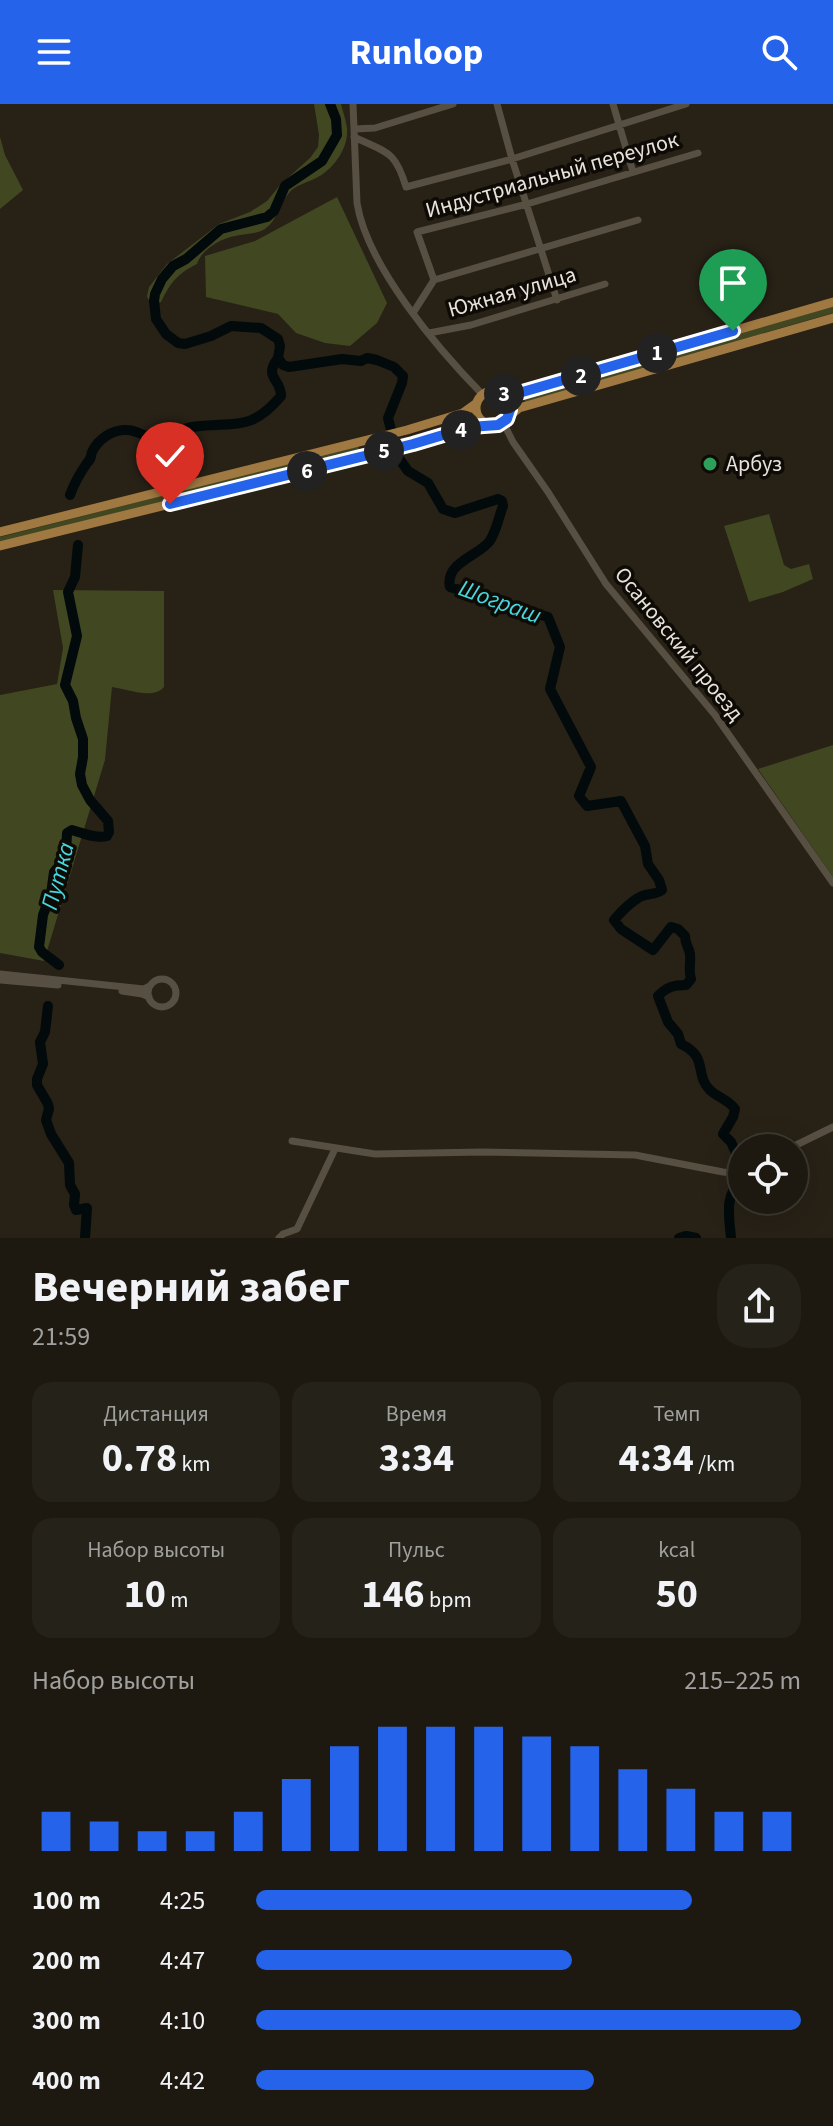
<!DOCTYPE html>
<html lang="ru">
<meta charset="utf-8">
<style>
body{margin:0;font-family:"Source Sans 3",sans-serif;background:#252219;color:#f1f3f6;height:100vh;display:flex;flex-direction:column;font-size:30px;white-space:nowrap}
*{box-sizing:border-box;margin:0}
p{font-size:26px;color:#a0a09f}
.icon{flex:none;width:44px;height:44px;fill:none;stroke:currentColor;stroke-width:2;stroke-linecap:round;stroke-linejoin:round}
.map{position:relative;height:1134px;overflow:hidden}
.panel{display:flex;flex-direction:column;background:#1d1910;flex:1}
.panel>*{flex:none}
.tools{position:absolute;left:728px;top:1030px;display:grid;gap:16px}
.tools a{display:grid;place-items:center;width:80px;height:80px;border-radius:50%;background:#1d1910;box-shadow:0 8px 32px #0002,0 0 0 2px #3b3830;font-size:40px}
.pin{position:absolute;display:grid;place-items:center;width:68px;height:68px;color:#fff;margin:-82px -34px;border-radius:50% 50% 50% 0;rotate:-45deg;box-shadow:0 0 8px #0007}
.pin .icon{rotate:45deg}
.km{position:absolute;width:40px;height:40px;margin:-20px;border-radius:50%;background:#222;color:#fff;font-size:22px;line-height:40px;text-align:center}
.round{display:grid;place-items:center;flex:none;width:84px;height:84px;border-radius:32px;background:#252219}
.headline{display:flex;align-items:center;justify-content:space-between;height:136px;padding:0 32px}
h1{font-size:44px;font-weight:700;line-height:60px}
.figures{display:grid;grid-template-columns:repeat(3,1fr);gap:12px;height:136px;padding:8px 32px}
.figures div{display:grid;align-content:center;border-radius:20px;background:#252219;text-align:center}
.figures b{font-size:40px;font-weight:700}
.figures small{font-size:22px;font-weight:400}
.figures p{font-size:22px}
.chart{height:224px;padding:16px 32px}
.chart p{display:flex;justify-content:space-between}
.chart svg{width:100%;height:144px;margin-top:8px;stroke:#2563eb;stroke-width:6}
ul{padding:0 32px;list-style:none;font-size:26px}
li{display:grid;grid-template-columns:128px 96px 1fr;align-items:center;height:60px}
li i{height:20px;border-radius:10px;background:#2563eb}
header{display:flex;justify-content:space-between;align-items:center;height:104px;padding:0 32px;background:#2563eb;color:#fff;font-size:36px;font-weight:700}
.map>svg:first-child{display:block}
.green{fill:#414721}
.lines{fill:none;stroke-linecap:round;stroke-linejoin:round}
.river{stroke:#020a0b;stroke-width:10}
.minor{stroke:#564f42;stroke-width:7}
.major{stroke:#9f7842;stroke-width:9}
.route-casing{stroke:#fff;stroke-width:16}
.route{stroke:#2563eb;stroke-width:10}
.leisure-dot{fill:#2e9e5b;stroke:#0e0b06;stroke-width:3}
.labels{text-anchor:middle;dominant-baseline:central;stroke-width:7;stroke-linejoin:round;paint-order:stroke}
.street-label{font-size:22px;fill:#e7e2db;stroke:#0e0b06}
.poi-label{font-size:22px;fill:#e7e2db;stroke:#0e0b06;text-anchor:start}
.water-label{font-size:24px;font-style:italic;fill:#47d7de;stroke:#0e0b06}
</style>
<header><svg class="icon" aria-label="menu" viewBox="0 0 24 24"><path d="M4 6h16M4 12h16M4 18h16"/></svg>Runloop<svg class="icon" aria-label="search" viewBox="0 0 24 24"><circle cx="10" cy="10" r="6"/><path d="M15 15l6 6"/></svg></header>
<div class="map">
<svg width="833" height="1134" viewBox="0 0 833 1134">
<rect width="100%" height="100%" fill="#272116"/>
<path class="green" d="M314 0H341C343 8 346 16 347 24 349 44 333 66 316 74 307 79 295 81 289 89 280 99 277 117 265 125 257 130 245 130 235 132 220 135 202 145 197 160 177 170 171 178 161 198L156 199 148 195 147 192 149 183 167 160 219 120 250 108 267 97 281 80 310 54 318 43 319 31Z
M0 33 5 51 23 86 0 105Z
M337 93 387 199 377 219 350 242 325 239 296 229 278 210 206 193 205 152 255 137Z
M833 201V209L525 298 523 291Z
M358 342 360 348 0 439V433Z
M769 410 784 461 791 465 809 460 813 475 783 488 749 498 724 422Z
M53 486 164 487V583C153 596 127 585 112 583L105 656 44 857 0 849V591L57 580 63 544Z
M833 641V773L758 665Z"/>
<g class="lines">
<path class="river" d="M330 0 336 15 337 31 322 57 285 82 274 107 267 113 221 125 186 155 173 162 162 175 155 190 154 197 156 215 166 230 178 239 185 240 211 232 231 222 261 224 278 235 280 242 278 254 283 261 289 263 342 255 361 257 367 254 377 256 394 263 403 272 402 279 388 314 398 353 408 367 428 379 443 405 455 409 498 395 502 397 503 402C499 412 496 429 489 438 476 453 445 459 450 483L548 513 560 543 550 585 591 663 579 692 587 702 621 697 645 742 648 760 659 776 662 786C655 791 650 789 642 792 631 797 622 807 614 816L621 825 653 846 671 823 678 825 685 832C685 841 689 843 690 850 691 860 688 866 691 875L686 881C673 881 667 883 658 892L668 918 678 930 681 940C709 953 694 971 710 986 718 994 728 995 735 1005L733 1013 723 1030 731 1038 742 1062
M70 391C74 380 80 369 87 359 92 354 90 354 92 348 98 335 113 325 127 326 137 326 146 334 156 334 170 334 179 325 192 323 234 317 250 329 281 292 281 274 263 274 278 254
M59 861 42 848 39 843 43 811 51 790 54 768 61 760 66 751 67 729 72 726C82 729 96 735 107 732L109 728 108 717 90 696 82 681 80 670 83 653V635L76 614 73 597 65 581 77 532 68 488 75 473 78 441
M48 902 45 928 40 938 43 960 37 975V981L48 1000 49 1005 46 1016 51 1030 69 1059 70 1081 75 1090 74 1101 76 1106 87 1104 85 1134
M679 1134 686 1132 696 1134
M731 1134C729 1110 724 1093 742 1074"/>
<path class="minor" d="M353 0 357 99C367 162 438 245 483 291
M497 0 512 55 557 196
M613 0 633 68
M355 25 375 24 453 0
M354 33C387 49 395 46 406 83L512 55 686 0
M434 176 638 116
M413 209 434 176 417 128 527 100 698 49
M429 229 471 221 605 180
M503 318 513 338 548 388 606 480 715 611 833 779
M0 870 144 885 150 882
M148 889a14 14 0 1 1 28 0a14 14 0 1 1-28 0Z
M0 876 58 881
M122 887 142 890 149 893
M292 1037 375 1050 482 1048 635 1051 723 1068 742 1070
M790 1044 833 1023
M279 1134 283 1130 297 1125 335 1045"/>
<path class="major" d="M476 304a17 17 0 1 1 34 0a17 17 0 1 1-34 0Z
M502 290 513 291 833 198
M508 313 519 304 833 214
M0 428 407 326 463 309 477 299
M0 442 413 340 470 323 488 321"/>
</g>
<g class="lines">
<g class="route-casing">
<path id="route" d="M170 400 413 340 470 323 498 321 507 315 510 306 509 297 502 290 510 291 519 289 733 227"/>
</g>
<use href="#route" class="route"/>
</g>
<circle class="leisure-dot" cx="710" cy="360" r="8"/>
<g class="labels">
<g class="street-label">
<text transform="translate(552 71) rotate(-16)">Индустриальный переулок</text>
<text transform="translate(512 188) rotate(-16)">Южная улица</text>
<text transform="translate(679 540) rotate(51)">Осановский проезд</text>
</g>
<g class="poi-label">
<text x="726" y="360">Арбуз</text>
</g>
<g class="water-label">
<text transform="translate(500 498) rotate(20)">Шограш</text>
<text transform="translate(58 772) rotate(-75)">Путка</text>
</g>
</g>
</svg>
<div class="tools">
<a><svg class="icon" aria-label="locate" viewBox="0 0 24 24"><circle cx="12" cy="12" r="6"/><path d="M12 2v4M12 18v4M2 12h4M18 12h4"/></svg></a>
</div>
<div class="pin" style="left:733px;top:227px;background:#1e9e55"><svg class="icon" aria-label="arrive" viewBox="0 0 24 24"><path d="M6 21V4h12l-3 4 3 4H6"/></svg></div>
<div class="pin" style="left:170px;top:400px;background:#d93025"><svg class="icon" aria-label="check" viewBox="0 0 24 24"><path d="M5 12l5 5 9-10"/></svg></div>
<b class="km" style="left:657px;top:249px">1</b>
<b class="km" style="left:581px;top:272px">2</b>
<b class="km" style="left:504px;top:290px">3</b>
<b class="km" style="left:461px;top:326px">4</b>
<b class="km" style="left:384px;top:347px">5</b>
<b class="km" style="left:307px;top:367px">6</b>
</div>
<section class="panel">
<div class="headline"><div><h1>Вечерний забег</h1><p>21:59</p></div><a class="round"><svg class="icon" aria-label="share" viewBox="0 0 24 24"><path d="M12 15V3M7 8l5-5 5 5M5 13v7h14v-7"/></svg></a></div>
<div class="figures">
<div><p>Дистанция</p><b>0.78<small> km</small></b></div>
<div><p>Время</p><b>3:34</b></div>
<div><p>Темп</p><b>4:34<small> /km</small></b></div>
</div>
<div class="figures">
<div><p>Набор высоты</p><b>10<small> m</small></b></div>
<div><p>Пульс</p><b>146<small> bpm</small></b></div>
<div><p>kcal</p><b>50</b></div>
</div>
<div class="chart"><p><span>Набор высоты</span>215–225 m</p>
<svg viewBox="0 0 160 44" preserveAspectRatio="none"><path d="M5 44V32M15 44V35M25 44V38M35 44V38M45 44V32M55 44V22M65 44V12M75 44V6M85 44V6M95 44V6M105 44V9M115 44V12M125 44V19M135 44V25M145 44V32M155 44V32"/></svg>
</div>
<ul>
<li><b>100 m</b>4:25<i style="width:80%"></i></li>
<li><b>200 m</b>4:47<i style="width:58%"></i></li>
<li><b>300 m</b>4:10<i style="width:100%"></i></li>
<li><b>400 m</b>4:42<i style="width:62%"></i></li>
</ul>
</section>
